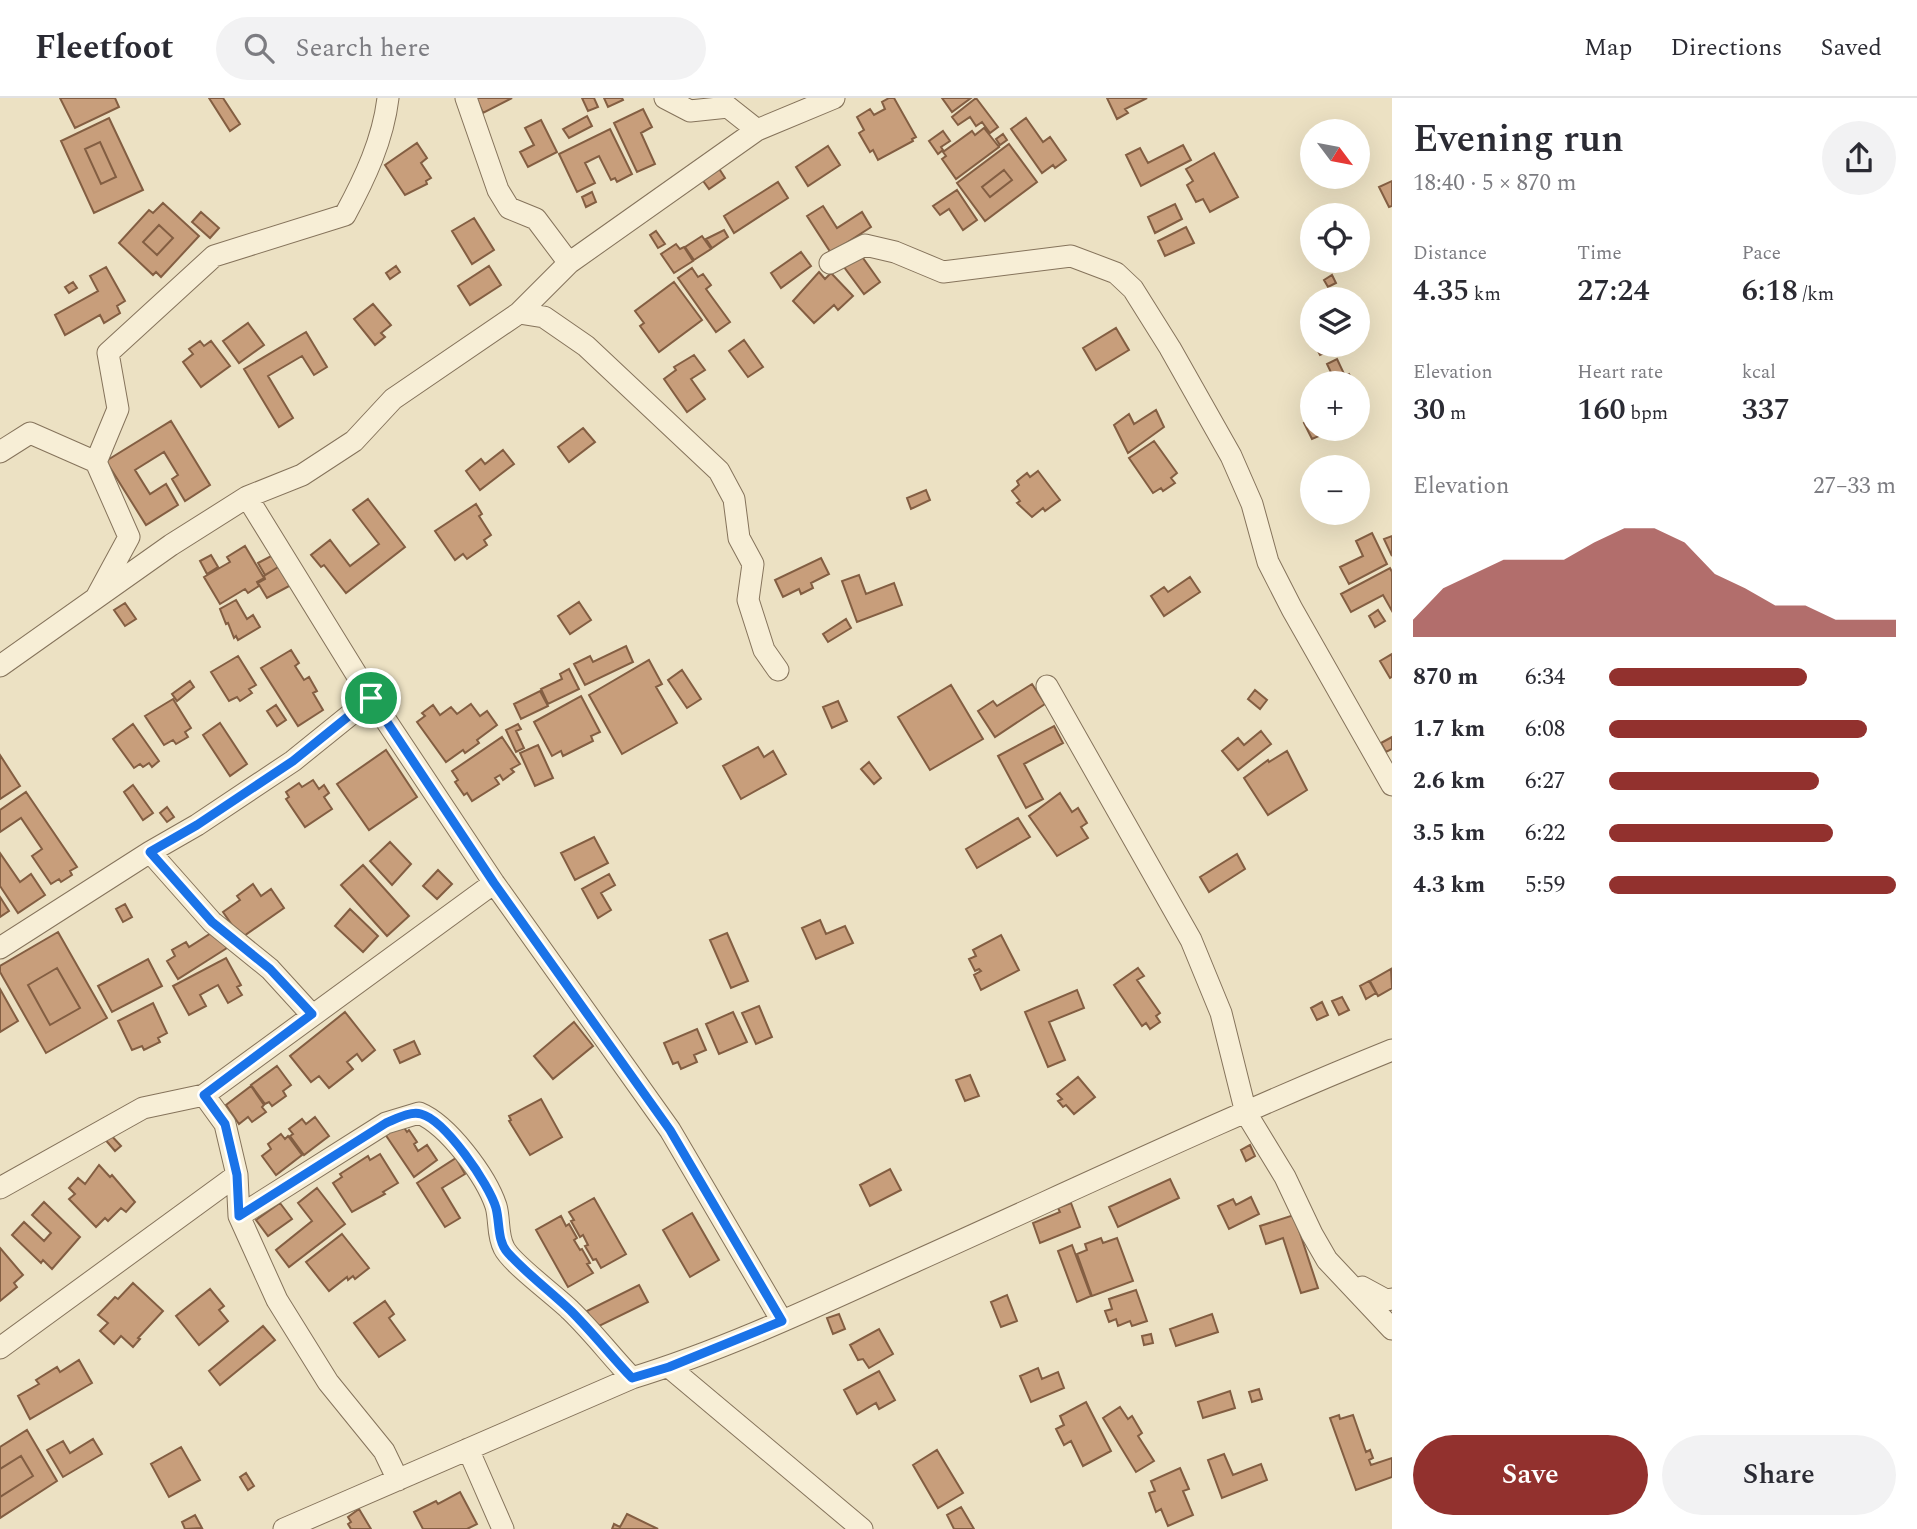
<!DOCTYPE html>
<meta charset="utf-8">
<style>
body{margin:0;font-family:Spectral,serif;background:#f2f2f3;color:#2b2b33;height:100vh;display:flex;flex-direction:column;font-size:26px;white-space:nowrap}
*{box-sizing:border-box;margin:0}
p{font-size:23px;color:#7c7c81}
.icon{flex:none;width:38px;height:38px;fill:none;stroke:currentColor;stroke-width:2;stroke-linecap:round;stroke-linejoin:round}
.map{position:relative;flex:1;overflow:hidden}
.side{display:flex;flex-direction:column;background:#fff;width:525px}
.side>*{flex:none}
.needle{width:46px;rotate:122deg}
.tools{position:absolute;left:1300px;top:21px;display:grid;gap:14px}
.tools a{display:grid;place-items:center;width:70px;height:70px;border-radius:50%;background:#fff;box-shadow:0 7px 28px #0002;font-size:35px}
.pin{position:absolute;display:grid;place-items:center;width:60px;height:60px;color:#fff;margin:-30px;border:4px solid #fff;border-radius:50%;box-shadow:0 2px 7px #0007}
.round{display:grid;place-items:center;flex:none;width:74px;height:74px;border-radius:37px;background:#f2f2f3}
.headline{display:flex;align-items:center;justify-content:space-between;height:119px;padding:0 21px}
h1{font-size:38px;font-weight:600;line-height:52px}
.metrics{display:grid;grid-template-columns:repeat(3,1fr);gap:10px;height:119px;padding:7px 21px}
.metrics div{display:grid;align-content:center}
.metrics b{font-size:30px;font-weight:600}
.metrics small{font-size:19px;font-weight:400}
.metrics p{font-size:19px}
.chart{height:196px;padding:14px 21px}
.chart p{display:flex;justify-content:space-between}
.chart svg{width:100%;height:126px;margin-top:7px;fill:#92312e;opacity:.7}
.button{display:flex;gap:14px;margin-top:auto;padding:14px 21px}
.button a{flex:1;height:80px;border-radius:42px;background:#92312e;color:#fff;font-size:28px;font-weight:600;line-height:80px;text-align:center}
.button a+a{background:#f2f2f3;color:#2b2b33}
ul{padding:0 21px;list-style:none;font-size:23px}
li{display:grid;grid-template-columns:112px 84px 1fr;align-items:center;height:52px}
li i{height:18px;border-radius:9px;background:#92312e}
header{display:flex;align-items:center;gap:42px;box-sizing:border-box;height:98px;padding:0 35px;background:#fff;border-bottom:2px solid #e1e1e2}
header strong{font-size:33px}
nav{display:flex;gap:38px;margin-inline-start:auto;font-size:24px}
.search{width:490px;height:63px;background:#f2f2f3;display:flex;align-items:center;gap:18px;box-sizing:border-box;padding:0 24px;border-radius:38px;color:#7c7c81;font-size:26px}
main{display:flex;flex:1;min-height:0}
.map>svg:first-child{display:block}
.building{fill:#c89e7b;stroke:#835e42;stroke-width:2;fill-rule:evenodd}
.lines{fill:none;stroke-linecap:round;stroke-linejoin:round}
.minor-casing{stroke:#85735b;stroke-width:23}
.minor{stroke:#f7eed6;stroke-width:21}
.route-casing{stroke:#fff;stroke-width:14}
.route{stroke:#1a73e8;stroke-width:9}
</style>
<header>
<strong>Fleetfoot</strong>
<div class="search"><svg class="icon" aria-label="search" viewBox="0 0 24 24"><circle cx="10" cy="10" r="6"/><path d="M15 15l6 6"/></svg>Search here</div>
<nav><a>Map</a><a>Directions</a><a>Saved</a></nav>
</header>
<main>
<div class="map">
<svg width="1392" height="1431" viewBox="0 0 1392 1431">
<rect width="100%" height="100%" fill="#ece1c3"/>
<path class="building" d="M60 0H115L119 9 75 30Z
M209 0H223L240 26 230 33Z
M476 0H512L483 15Z
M582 0H594L598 9 588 13Z
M604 0H622L623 2 608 9Z
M889 0H894L916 39 912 41 913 43 878 62 873 52 870 54 859 35 864 32 857 19 870 11 874 17 885 11 882 4Z
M942 0H971L952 14Z
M976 0 998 29 990 35 982 24 976 28 970 19 958 27 952 19Z
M1107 0H1147L1125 11 1128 15 1117 21Z
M643 11 652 29 641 35 655 66 637 74 614 25Z
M587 18 592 28 569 40 563 31Z
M109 20 143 92 94 115 61 43ZM100 44 116 79 101 86 85 51Z
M1026 20 1043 44 1050 39 1066 62 1055 70 1053 67 1042 75 1011 31Z
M541 22 557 54 528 69 520 54 534 47 525 30Z
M984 30 999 49 956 81 942 61 946 58 943 54 972 33 975 37Z
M610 31 632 76 617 84 615 80 611 82 599 58 585 65 595 85 577 94 559 56Z
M943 33 950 43 941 49 943 52 938 56 929 43Z
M1003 36 1007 42 1000 47 996 41Z
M100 44 116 79 101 86 85 51Z
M417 45 427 60 421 65 431 80 426 83 427 86 405 97 385 67Z
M1009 46 1037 84 985 123 957 85ZM1004 72 1012 82 990 99 982 89Z
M1183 47 1191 62 1141 88 1126 57 1140 50 1148 65Z
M828 48 840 67 808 88 796 69Z
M1214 55 1238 99 1210 114 1203 101 1196 104 1187 87 1193 83 1186 71Z
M718 69 725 80 709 91 701 80Z
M1004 72 1012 82 990 99 982 89Z
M1392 83V108L1389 109 1379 89Z
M778 84 788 100 734 135 724 118Z
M957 92 977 122 963 132 949 111 940 117 933 108Z
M592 94 596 104 586 109 582 99Z
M163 105 199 138 161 179 156 174 153 177 119 145 149 112 153 115ZM159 127 173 140 157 157 143 144Z
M1175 106 1182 121 1155 135 1148 119Z
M823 108 837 130 862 114 871 129 831 155 807 118Z
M201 114 219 130 210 140 192 124Z
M474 120 494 152 472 166 452 133Z
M159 127 173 140 157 157 143 144Z
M1186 129 1194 145 1165 158 1158 143Z
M724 132 728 139 712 150 706 141Z
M656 133 665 146 658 150 650 137Z
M702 138 711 151 694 162 685 149Z
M676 146 680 151 684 149 693 163 674 175 661 156Z
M858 153 880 184 864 196 841 165Z
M801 154 811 168 781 190 771 175Z
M396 168 400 174 390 181 386 175Z
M489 168 501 187 470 207 458 188Z
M106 169 125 203 117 208 120 215 104 225 100 217 65 237 55 217 98 193 90 178Z
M692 170 698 179 703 176 711 187 706 191 730 224 716 234 678 180Z
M819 174 825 181 831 175 853 198 838 212 834 207 814 225 793 203Z
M1332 177 1336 185 1328 189 1324 182Z
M73 184 77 190 69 195 65 189Z
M674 184 702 222 659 254 640 228 644 225 635 213Z
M373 206 391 227 381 235 385 239 375 247 354 221Z
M248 225 264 247 239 265 223 243Z
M1116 230 1129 252 1096 272 1083 250Z
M306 234 327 269 314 277 302 258 268 278 293 320 279 329 244 271Z
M744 242 763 269 748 279 729 253Z
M200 243 204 248 211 243 230 268 201 289 183 264 193 256 189 251Z
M1315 247H1342L1320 257Z
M694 257 705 272 691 281 705 301 687 314 664 281 676 272 674 269Z
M1337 261 1345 278 1349 276 1354 285H1336L1327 266Z
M1156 312 1164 329 1128 355 1114 327 1129 316 1134 326Z
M1312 321V331H1335L1312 341 1304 325Z
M171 323 210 387 185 403 172 381 178 377 164 354 135 372 150 396 166 386 178 407 146 427 106 363Z
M583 330 595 344 569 364 558 349Z
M1154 343 1177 375 1171 380 1175 385 1163 393 1161 390 1153 395 1129 360Z
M503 352 514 366 480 392 466 373 481 361 485 366Z
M1038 373 1060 402 1045 413 1043 410 1032 419 1017 405 1020 403 1012 393 1019 387 1017 383 1027 375 1030 379Z
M926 392 930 402 911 411 907 400Z
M368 401 405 449 346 495 324 467 321 469 311 457 330 442 350 468 379 446 353 412Z
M476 406 482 416 479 418 491 437 484 442 487 447 467 461 463 456 455 462 435 433Z
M1372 435 1387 466 1349 486 1340 469 1363 458 1356 443Z
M1392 438V458L1384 441Z
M245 448 264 480 257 484 259 488 248 495 245 491 220 506 204 479 230 464 227 459Z
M211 457 218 469 207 476 200 463Z
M273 457 280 468 265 477 258 465Z
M821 460 829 476 811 485 813 490 801 496 799 491 783 499 775 482Z
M280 468 291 487 267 500 258 485 265 481 264 478Z
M1390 470 1392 474V513L1383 497 1351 514 1341 496Z
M859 477 866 496 894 485 902 507 857 524 842 483Z
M1190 479 1200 494 1164 518 1151 498 1164 489 1168 494Z
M236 502 247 521 253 517 260 529 238 542 236 538 234 540 228 525 226 526 220 511Z
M579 504 591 522 570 536 558 518Z
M125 505 136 521 125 528 114 512Z
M1378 512 1385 523 1375 529 1369 518Z
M846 521 851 530 828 544 823 536Z
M626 548 633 564 585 587 574 566 590 558 593 564Z
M291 552 299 565 295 568 304 582 309 579 317 593 313 595 323 612 298 628 261 570Z
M1392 556V579L1390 580 1380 563Z
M238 558 256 587 249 591 252 595 240 603 237 599 229 603 211 574Z
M649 562 662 586 656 589 677 625 622 656 589 597Z
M569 571 579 591 548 606 541 591 562 581 560 576Z
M682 572 701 601 687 610 668 582Z
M190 583 194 589 177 603 172 596Z
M1032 586 1045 606 995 639 978 613 993 603 997 608Z
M951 587 983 641 930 672 898 619Z
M1255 592 1267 602 1260 611 1248 601Z
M540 593 548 608 521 621 514 606Z
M581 598 600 634 591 638 593 643 563 658 561 653 552 658 534 624Z
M173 601 191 630 185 634 188 639 176 646 173 642 164 647 145 618Z
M838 603 847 623 832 630 823 609Z
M471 606 480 618 487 613 497 627 477 642 479 645 465 655 463 652 446 664 417 624 425 618 422 615 433 607 440 617 451 609 457 616Z
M276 607 286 622 277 628 267 613Z
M220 625 247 666 230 678 203 637Z
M133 626 159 663 152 669 149 665 143 669 140 666 134 670 113 641Z
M518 626 521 631 516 633 524 650 516 654 506 632Z
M1054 628 1063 645 1024 666 1043 701 1026 710 998 658Z
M1261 633 1271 646 1238 672 1222 653 1238 640 1244 647Z
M502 639 520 666 511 671 514 674 503 682 500 677 495 680 499 686 472 703 467 695 464 697 455 684 458 682 452 673Z
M1392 639V651L1386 654 1381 645Z
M538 647 553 680 535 688 520 655Z
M758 649 764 659 773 653 786 676 741 701 723 668Z
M386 652 417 699 369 732 337 686Z
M1287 653 1307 692 1268 717 1244 680 1268 662 1269 664Z
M0 657 20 688 0 701Z
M869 664 881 680 874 686 861 671Z
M313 682 319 691 324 687 329 695 324 699 332 711 305 729 286 701 289 699 286 694 299 685 302 689Z
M133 687 153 715 143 722 124 694Z
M26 694 77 769 70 773 72 777 61 784 59 781 51 786 32 758 42 751 21 720 0 734V712Z
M1060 695 1072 714 1078 710 1087 725 1081 729 1088 740 1057 758 1029 718Z
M167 709 174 719 167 724 160 715Z
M1018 720 1030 739 977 770 966 751Z
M594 739 608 765 575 782 561 755Z
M390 744 411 766 392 787 370 763Z
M0 755 20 784 31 776 45 797 18 815 0 788Z
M1237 756 1245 771 1209 794 1200 779Z
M363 767 409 818 387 838 341 787Z
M438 772 452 786 437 801 423 788Z
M609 776 615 787 601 795 611 812 598 820 582 791Z
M253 786 261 798 271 791 284 810 241 840 223 814 240 802 237 798Z
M0 799 9 813 0 819Z
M125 806 132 819 123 824 116 811Z
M350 811 378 838 363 854 335 828Z
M820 822 826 836 845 828 853 845 816 861 802 830Z
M216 832 227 850 178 881 167 863 175 858 172 852 186 844 189 849Z
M58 834 107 920 46 955 0 874V868ZM57 870 80 910 50 927 28 887Z
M727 835 748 883 731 890 710 842Z
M1001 837 1019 872 981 892 974 877 981 873 979 871 975 873 969 861 976 858 973 852Z
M226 860 241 887 237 889 242 897 228 905 218 887 200 897 206 908 189 917 173 888Z
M148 861 162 888 112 914 98 888Z
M57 870 80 910 50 927 28 887Z
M1138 870 1144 878 1137 882 1160 915 1156 918 1160 924 1150 931 1146 925 1142 928 1114 887Z
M1391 871 1392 890 1378 898 1370 883Z
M1369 883 1376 895 1366 901 1360 888Z
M0 891 18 923 0 934Z
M1077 892 1084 910 1049 924 1065 962 1048 969 1025 914Z
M1342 899 1349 912 1339 917 1332 903Z
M1322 904 1328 917 1317 922 1311 910Z
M153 905 167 935 158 940 160 944 144 952 142 948 132 952 118 923Z
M759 908 772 939 756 946 742 915Z
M345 914 375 952 362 963 357 956 347 964 353 971 329 990 319 978 311 984 290 958Z
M733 914 747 944 719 956 706 926Z
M574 924 593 948 553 981 534 958Z
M697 931 706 952 694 957 697 964 681 971 678 964 673 966 664 945Z
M414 943 420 956 400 965 394 952Z
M277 968 291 987 283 993 286 998 272 1008 269 1004 265 1006 251 987Z
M970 977 979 998 965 1003 956 982Z
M1078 979 1095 999 1074 1016 1066 1007 1063 1009 1058 1003 1062 1001 1057 996Z
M251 988 264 1007 262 1009 266 1014 252 1024 248 1019 239 1026 226 1007Z
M541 1001 562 1039 530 1057 509 1023 511 1022 509 1018Z
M315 1019 329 1038 304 1057 290 1038 293 1036 289 1031 302 1021 306 1026Z
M401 1025 407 1034 409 1032 417 1044 414 1046 418 1053 427 1047 437 1062 414 1079 385 1036Z
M108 1034 121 1048 115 1053 103 1039Z
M281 1036 285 1041 288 1038 302 1057 276 1077 262 1058 271 1051 268 1046Z
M1250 1047 1255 1058 1246 1063 1241 1052Z
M380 1056 398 1085 383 1094 385 1096 352 1114 333 1085 342 1079 340 1076 368 1058 370 1062Z
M456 1060 465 1076 442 1090 460 1120 445 1129 417 1085Z
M99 1067 110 1079 112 1077 135 1104 126 1114 121 1110 108 1123 105 1120 96 1129 69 1101 75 1096 69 1090 78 1080 85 1086Z
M890 1071 901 1092 870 1108 860 1087Z
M1170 1081 1179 1100 1118 1129 1109 1109Z
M317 1090 345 1126 289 1169 276 1152 312 1123 298 1105Z
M1251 1099 1259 1116 1229 1131 1218 1108 1233 1101 1236 1107Z
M594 1100 626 1156 601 1170 596 1161 593 1162 585 1148 588 1147 583 1137 580 1139 571 1123 574 1122 569 1114Z
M44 1104 80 1139 52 1171 43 1162 41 1165 12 1137 24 1124 44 1143 51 1135 32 1117Z
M280 1105 292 1121 268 1138 256 1122Z
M1071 1105 1080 1129 1040 1145 1033 1125 1060 1114 1058 1110Z
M692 1115 719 1162 690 1179 663 1132Z
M1294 1117 1318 1190 1301 1195 1283 1140 1266 1146 1260 1128Z
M561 1118 566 1128 569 1126 577 1140 574 1142 580 1152 582 1151 590 1165 587 1166 593 1175 568 1189 536 1132Z
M342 1136 369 1170 355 1181 353 1178 348 1182 347 1179 329 1193 306 1164Z
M1101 1140 1103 1145 1117 1140 1133 1183 1092 1198 1077 1156 1087 1152 1085 1146Z
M1072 1147 1091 1198 1077 1204 1058 1153Z
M0 1150 23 1177 14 1185 17 1189 0 1203Z
M133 1185 163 1213 138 1240 140 1241 133 1249 121 1238 114 1246 100 1233 108 1225 98 1217 115 1199 118 1201Z
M639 1187 648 1204 595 1230 587 1213Z
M210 1191 224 1208 219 1212 228 1223 199 1247 176 1218Z
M1136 1192 1147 1223 1132 1228 1130 1223 1118 1228 1116 1221 1109 1224 1105 1213 1112 1211 1109 1201Z
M1007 1197 1017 1223 1001 1229 991 1204Z
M385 1203 394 1216 389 1220 405 1242 379 1259 354 1225Z
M839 1216 845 1231 833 1236 827 1220Z
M1212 1216 1218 1234 1176 1248 1170 1231Z
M263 1228 275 1242 220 1287 209 1273Z
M879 1231 893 1256 869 1270 863 1261 858 1262 850 1247Z
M1151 1236 1153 1245 1144 1247 1142 1238Z
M79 1262 92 1285 30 1321 18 1298 39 1286 36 1282 57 1269 60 1274Z
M1038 1270 1042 1281 1058 1274 1064 1290 1031 1304 1020 1278Z
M879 1273 895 1302 879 1311 876 1305 857 1316 844 1292Z
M1259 1291 1262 1301 1252 1304 1249 1294Z
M1230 1293 1235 1310 1203 1320 1198 1304Z
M1086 1304 1111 1353 1083 1368 1071 1343 1064 1347 1056 1331 1064 1327 1060 1318Z
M1120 1309 1128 1321 1132 1318 1142 1335 1138 1338 1154 1363 1136 1374 1103 1320Z
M1339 1317 1340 1321 1353 1317 1366 1354 1370 1352 1373 1360 1369 1362 1371 1367 1392 1360V1379L1356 1392 1330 1320Z
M27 1332 57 1383 0 1420V1399L33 1378 21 1358 0 1371V1349Z
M93 1341 102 1356 63 1379 47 1352 63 1343 70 1355Z
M181 1349 200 1382 169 1399 151 1366Z
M937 1352 963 1395 938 1410 913 1367Z
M1224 1356 1233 1377 1261 1366 1267 1382 1222 1400 1208 1362Z
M21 1358 33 1378 0 1399V1371Z
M1180 1370 1189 1391 1183 1393 1193 1417 1168 1428 1161 1411 1156 1414 1149 1395 1155 1393 1151 1383Z
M246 1375 254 1388 248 1392 240 1379Z
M460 1394 477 1426 467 1431H423L414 1414 436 1403 438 1406Z
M961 1409 974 1431H954L947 1417Z
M359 1411 371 1431H351L348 1426 351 1424 348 1419Z
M627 1416 658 1431H612L614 1426 620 1429Z
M195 1417 202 1430 185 1431 182 1424Z"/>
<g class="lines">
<g class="minor-casing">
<path id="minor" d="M466 0 498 92 509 110 536 121 569 165
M665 0 690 13 728 9 757 32
M830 165 865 147 895 154 943 174 1071 158 1116 175 1133 191 1170 250 1231 358 1252 406 1268 464 1292 511 1392 687
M519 215 544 219 586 248 719 373 734 401 739 440 753 466 748 502 764 552 778 572
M0 354 30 335 96 364
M247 399 371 600 494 785 670 1032 782 1223
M97 498 129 439 96 364 118 311 108 255 214 158 345 117C365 80 383 42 388 0
M0 568 171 447 247 399 302 377 354 343 393 301 519 215 569 165 757 32 834 0
M1047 588 1191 842 1221 915 1246 1015 1285 1079 1312 1136 1327 1162 1392 1231
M150 754 212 824 270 871 312 917
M0 850 150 754 197 727 293 663 371 600
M204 997 225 1026 237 1077 239 1118 277 1202 328 1284 384 1353 398 1382
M0 1090 143 1010 204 997 494 785
M239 1118 386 1025 419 1015C448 1027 486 1078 496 1108 500 1122 497 1137 504 1150 511 1165 556 1198 570 1212 592 1233 611 1258 632 1280
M1362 1189 1386 1202 1392 1201
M0 1250 237 1077
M669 1269 862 1431
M468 1351 503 1431
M284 1431 632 1280C730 1250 823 1205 916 1163 1074 1092 1231 1017 1392 952"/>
</g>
<use href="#minor" class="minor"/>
</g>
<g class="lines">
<g class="route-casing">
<path id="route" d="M371 600 494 785 670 1032 782 1223 669 1269 632 1280C611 1258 592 1234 571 1213 550 1193 527 1176 508 1155 497 1143 500 1125 496 1110 489 1086 445 1022 421 1016 410 1013 396 1021 386 1025L239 1118 237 1077 225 1026 204 997 312 916 270 871 212 824 150 754 197 727 293 663Z"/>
</g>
<use href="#route" class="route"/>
</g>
</svg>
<div class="tools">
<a><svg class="needle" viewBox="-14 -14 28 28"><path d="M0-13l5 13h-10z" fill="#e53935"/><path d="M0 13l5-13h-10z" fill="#7c7c81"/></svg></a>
<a><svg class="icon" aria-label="locate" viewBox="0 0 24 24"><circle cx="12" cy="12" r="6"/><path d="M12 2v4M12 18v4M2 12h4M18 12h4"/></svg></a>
<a><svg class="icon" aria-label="layers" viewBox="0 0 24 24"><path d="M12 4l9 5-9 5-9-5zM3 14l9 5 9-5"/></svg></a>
<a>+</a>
<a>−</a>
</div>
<div class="pin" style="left:371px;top:600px;background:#1e9e55"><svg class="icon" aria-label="arrive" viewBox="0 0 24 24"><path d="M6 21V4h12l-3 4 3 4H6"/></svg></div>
</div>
<section class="side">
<div class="headline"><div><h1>Evening run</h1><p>18:40 · 5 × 870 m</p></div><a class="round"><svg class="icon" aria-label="share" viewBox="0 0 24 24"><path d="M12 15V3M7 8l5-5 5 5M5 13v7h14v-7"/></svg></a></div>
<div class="metrics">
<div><p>Distance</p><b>4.35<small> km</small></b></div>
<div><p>Time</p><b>27:24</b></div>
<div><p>Pace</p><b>6:18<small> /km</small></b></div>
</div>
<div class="metrics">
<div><p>Elevation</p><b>30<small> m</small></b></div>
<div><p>Heart rate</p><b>160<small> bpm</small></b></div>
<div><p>kcal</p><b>337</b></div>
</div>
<div class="chart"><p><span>Elevation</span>27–33 m</p>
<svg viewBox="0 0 160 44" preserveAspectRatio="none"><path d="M0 44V38L10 27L20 22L30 17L40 17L50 17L60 11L70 6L80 6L90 11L100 22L110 27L120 33L130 33L140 38L150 38L160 38V44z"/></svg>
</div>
<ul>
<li><b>870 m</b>6:34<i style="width:69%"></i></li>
<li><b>1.7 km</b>6:08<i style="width:90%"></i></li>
<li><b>2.6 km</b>6:27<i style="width:73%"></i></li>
<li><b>3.5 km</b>6:22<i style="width:78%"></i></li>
<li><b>4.3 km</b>5:59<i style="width:100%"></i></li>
</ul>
<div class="button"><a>Save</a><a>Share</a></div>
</section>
</main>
